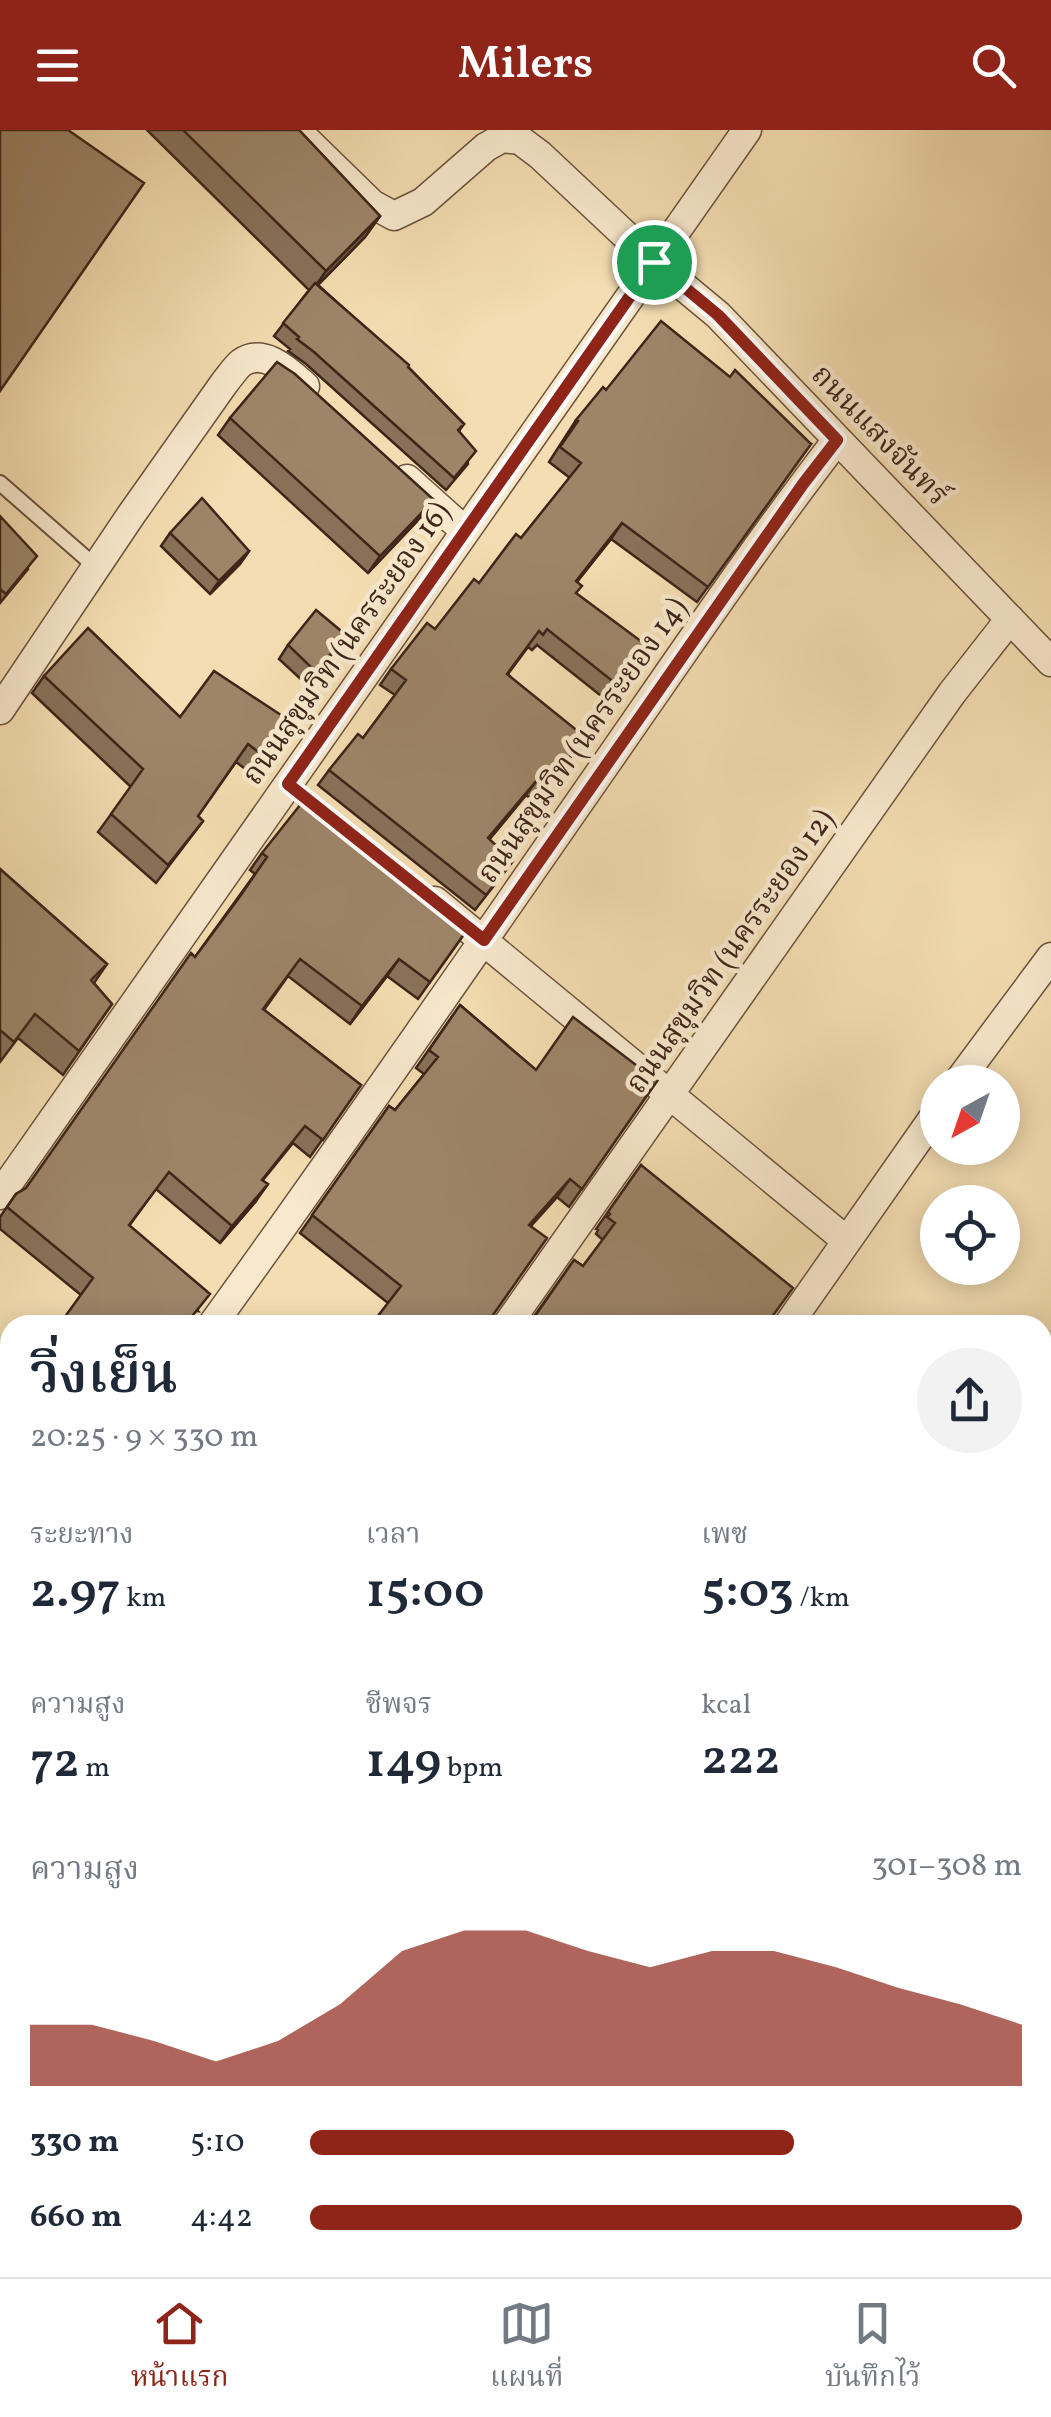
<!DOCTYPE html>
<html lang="th">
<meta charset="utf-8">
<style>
body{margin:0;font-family:Vollkorn,"Noto Serif Thai",serif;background:#f2f2f3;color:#1f2937;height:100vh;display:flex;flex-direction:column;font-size:38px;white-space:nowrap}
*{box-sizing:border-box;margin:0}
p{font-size:32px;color:#747a83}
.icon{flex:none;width:55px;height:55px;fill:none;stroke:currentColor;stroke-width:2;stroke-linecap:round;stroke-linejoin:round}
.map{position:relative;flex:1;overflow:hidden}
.side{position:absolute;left:0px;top:1185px;width:1052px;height:962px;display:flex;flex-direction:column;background:#fff;border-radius:30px 30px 0 0;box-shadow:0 5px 25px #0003}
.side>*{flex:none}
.needle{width:65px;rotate:220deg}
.tools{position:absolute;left:920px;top:935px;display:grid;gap:20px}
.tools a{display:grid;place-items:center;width:100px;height:100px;border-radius:50%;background:#fff;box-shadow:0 5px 25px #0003;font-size:50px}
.pin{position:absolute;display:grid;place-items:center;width:85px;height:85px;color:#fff;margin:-42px;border:5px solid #fff;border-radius:50%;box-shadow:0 2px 10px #0007}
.round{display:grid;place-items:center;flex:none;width:105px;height:105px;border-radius:52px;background:#f2f2f3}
.summary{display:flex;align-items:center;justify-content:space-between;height:170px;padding:0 30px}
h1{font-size:55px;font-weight:600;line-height:75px}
.figures{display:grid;grid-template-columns:repeat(3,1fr);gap:15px;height:170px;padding:10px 30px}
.figures div{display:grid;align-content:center}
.figures b{font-size:50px;font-weight:600}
.figures small{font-size:28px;font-weight:400}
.figures p{font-size:28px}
.chart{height:280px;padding:20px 30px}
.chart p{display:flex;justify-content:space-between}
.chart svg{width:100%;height:180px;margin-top:10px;fill:#8f2418;opacity:.7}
ul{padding:0 30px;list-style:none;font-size:32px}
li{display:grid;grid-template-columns:160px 120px 1fr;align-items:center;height:75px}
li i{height:25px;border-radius:12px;background:#8f2418}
header{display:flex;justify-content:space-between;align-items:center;height:130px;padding:0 30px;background:#8f2418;color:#fff;font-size:45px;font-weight:600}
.tab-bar{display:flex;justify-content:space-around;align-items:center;height:140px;border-top:2px solid #e0e1e3;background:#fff;font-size:28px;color:#747a83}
.tab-bar a{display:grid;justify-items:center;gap:5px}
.tab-bar .current{color:#8f2418}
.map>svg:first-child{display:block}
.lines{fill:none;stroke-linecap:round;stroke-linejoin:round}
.service-casing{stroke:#6c533e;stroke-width:18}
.minor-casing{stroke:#6c533e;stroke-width:31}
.primary-casing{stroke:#3e2518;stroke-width:46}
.service{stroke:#f8e9cd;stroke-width:14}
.minor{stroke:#f8e9cd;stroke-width:28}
.primary{stroke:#f4ddb2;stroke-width:42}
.wall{fill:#877259;stroke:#3e2518;stroke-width:2.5}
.shaded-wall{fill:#6e5d49;stroke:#3e2518;stroke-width:2.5}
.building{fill:#9d8568;stroke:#3e2518;stroke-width:2.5}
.route-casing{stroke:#fff;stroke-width:20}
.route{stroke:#8f2418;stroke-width:12}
.labels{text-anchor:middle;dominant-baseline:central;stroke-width:9;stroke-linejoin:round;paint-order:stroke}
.street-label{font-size:30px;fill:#3e2518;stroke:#f8e9cd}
</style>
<header><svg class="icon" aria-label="menu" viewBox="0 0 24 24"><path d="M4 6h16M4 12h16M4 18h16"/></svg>Milers<svg class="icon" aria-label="search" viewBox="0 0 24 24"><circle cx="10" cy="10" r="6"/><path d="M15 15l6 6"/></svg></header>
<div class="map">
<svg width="1051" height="2147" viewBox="0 0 1051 2147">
<rect width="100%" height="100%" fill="#f4ddb2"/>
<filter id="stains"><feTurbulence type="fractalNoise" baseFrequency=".002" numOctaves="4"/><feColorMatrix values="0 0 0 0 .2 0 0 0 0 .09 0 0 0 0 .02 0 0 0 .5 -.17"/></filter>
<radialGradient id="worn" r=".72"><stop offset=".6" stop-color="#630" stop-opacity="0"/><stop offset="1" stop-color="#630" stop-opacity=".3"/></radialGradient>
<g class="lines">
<g class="service-casing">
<path id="service" d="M0 353 96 437
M1042 2025 1051 2010
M979 2147 984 2138"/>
</g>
<g class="minor-casing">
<path id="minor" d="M296 0 372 74 394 86 423 72 486 17 502 8 520 10 540 25 654 132 718 185 1051 532
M407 349 465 401
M0 580 131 385 225 252C230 246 236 237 241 233 264 217 288 241 305 256
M435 771 847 1111
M958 952 1051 827
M0 1065 747 0
M212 1195C347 1009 477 819 608 631 683 523 757 414 837 310
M507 1195 952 563 1010 489
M788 1195 938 981
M0 1264 10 1273
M0 1493 10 1480
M382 2147 389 2138"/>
</g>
<g class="primary-casing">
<path id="primary" d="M0 1541 10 1550
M0 1648 10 1657
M561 2138 571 2147
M684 2138 695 2147"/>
</g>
<use href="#service" class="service"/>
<use href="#minor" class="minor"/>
<use href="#primary" class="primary"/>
</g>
<path class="wall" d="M147 0H299L380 86 365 107 318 155 408 237 464 294 459 301 468 334 446 360 306 234 288 221 290 219 274 206 309 160Z
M606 260 811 314 697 472 611 409 577 452 576 464 635 531 605 569 537 515 532 520 528 517 508 544 575 622 535 672 526 665 489 710 513 731 475 780 318 655 329 640 363 608 395 565 380 555 391 539 435 499 479 453 521 408 570 348 549 332 576 290Z
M230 288 434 370 422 386 368 443 218 305Z
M0 386 28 439 0 473Z
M170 403 249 421 240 434 210 464 161 416Z
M346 505 307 555 279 529 288 515Z
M44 546 180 587 290 591 252 644 236 632 198 686 203 691 156 753 98 702 131 657 32 563Z
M262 723 462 796 467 800 418 869 387 846 350 894 288 846 264 880 361 955 310 1027 293 1013 263 1050 256 1071 220 1113 156 1059 129 1096 198 1181 81 1165 0 1099V1087L16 1064 26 1058 195 827 255 744 250 740Z
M0 739 107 834 94 853 112 874 63 945 18 908 0 932Z
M460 875 536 940 657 951 569 1077 557 1067 531 1096 388 1173 300 1103 389 976 395 980 424 944 416 938Z
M641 1035 766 1195H528L574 1130 583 1136 603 1110 596 1104 598 1100 596 1099Z
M0 1306 10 1315V1453L0 1444Z
M0 1878 7 1961 10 1964V2138H247L239 2147H0Z
M1051 2057V2147H1006L1010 2138H1042V2074Z
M270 2138H373L367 2147H281Z"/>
<path class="shaded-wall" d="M380 86 365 107 311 162 326 141Z
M434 370 422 386 368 443 380 426Z
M622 393 611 409 565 466 576 451Z
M249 421 240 434 210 464 219 451Z
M346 505 337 518 307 555 316 542Z
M537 650 526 665 477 724 488 708Z
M399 829 387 846 350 894 362 876Z
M570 1049 557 1067 516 1112 529 1095Z
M268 1054 256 1071 220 1113 232 1096Z"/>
<path class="building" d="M0 0H68L144 53 0 261Z
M183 0H299L380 86 326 141Z
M315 153 409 235 408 237 464 294 458 300 476 321 454 348 314 222 297 209 299 207 283 193Z
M661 191 730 247 735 240 811 314 708 457 622 393 576 451 582 456 576 463 646 515 615 553 547 499 543 505 539 501 507 544 585 607 546 657 537 650 488 708 513 731 486 765 329 640 358 604 363 608 406 550 391 539 427 493 435 499 474 449 479 453 516 404 521 408 581 333 560 317 578 291 576 290 603 257 606 260Z
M277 232 295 244 434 370 380 426 230 288Z
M202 368 249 421 219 451 170 403Z
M0 386 37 426 6 464 0 459Z
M316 480 346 505 316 542 288 515Z
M88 498 180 587 214 541 290 591 265 627 248 614 198 686 203 691 168 735 111 684 143 639 44 546Z
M308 665 465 791 461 795 467 800 430 852 399 829 362 876 300 829 263 879 361 955 323 1010 305 996 262 1050 268 1054 232 1096 169 1042 129 1095 210 1164 185 1195H59L93 1148 7 1077 16 1064 26 1058 191 823 195 827 241 765 267 727 262 723Z
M0 739 107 834 91 850 112 874 79 921 35 884 14 912 0 900Z
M460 875 536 940 573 887 657 951 582 1059 570 1049 529 1095 547 1108 486 1195H371L401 1156 312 1085 389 976 395 980 438 927 429 920Z
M641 1035 793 1158 766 1195H541L533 1189 574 1130 583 1136 615 1093 607 1087 610 1084 608 1082Z
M0 1306 10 1315V1418L0 1410Z
M0 1878 10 1886V1949L7 1961 10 1964V1990L0 1981Z
M10 2001V2138H244L236 2147H0V2012Z
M1051 2064V2147H1009L1014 2138H1042V2081Z
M306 2138H373L365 2147H317Z"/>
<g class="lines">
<g class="route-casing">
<path id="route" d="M654 132 718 185 837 310 803 354 484 810 288 654Z"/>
</g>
<use href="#route" class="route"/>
</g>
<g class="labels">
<g class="street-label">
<text transform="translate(879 306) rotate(46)">ถนนแสงจันทร์</text>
<text transform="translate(347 514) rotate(-55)">ถนนสุขุมวิท (นครระยอง 16)</text>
<text transform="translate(583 611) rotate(-55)">ถนนสุขุมวิท (นครระยอง 14)</text>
<text transform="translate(731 822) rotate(-55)">ถนนสุขุมวิท (นครระยอง 12)</text>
</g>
</g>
<rect width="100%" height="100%" filter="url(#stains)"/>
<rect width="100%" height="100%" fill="url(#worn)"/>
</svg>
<div class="tools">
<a><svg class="needle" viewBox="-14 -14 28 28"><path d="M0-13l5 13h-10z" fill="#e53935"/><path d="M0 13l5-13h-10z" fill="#747a83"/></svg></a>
<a><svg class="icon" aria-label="locate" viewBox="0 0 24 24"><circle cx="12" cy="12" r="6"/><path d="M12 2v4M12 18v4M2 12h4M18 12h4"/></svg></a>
</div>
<div class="pin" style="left:654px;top:132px;background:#1e9e55"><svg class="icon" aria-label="arrive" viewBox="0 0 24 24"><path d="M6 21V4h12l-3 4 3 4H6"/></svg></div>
<section class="side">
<div class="summary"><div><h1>วิ่งเย็น</h1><p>20:25 · 9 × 330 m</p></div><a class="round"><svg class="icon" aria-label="share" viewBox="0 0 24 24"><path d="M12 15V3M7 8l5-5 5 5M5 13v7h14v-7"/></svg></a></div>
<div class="figures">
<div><p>ระยะทาง</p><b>2.97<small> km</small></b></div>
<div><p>เวลา</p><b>15:00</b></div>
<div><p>เพซ</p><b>5:03<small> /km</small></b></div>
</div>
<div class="figures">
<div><p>ความสูง</p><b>72<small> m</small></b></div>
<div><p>ชีพจร</p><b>149<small> bpm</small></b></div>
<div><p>kcal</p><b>222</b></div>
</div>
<div class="chart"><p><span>ความสูง</span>301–308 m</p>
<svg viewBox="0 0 160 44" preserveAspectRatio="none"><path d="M0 44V29L10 29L20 33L30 38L40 33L50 24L60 11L70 6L80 6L90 11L100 15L110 11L120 11L130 15L140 20L150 24L160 29V44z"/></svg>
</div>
<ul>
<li><b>330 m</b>5:10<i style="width:68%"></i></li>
<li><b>660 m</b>4:42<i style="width:100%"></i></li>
</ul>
</section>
</div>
<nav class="tab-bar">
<a class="current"><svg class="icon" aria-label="home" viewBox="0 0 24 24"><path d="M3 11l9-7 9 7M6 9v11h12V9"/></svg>หน้าแรก</a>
<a><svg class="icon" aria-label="map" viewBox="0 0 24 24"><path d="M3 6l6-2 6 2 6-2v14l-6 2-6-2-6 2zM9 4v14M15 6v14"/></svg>แผนที่</a>
<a><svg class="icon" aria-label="saved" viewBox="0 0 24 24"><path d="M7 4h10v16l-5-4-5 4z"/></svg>บันทึกไว้</a>
</nav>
